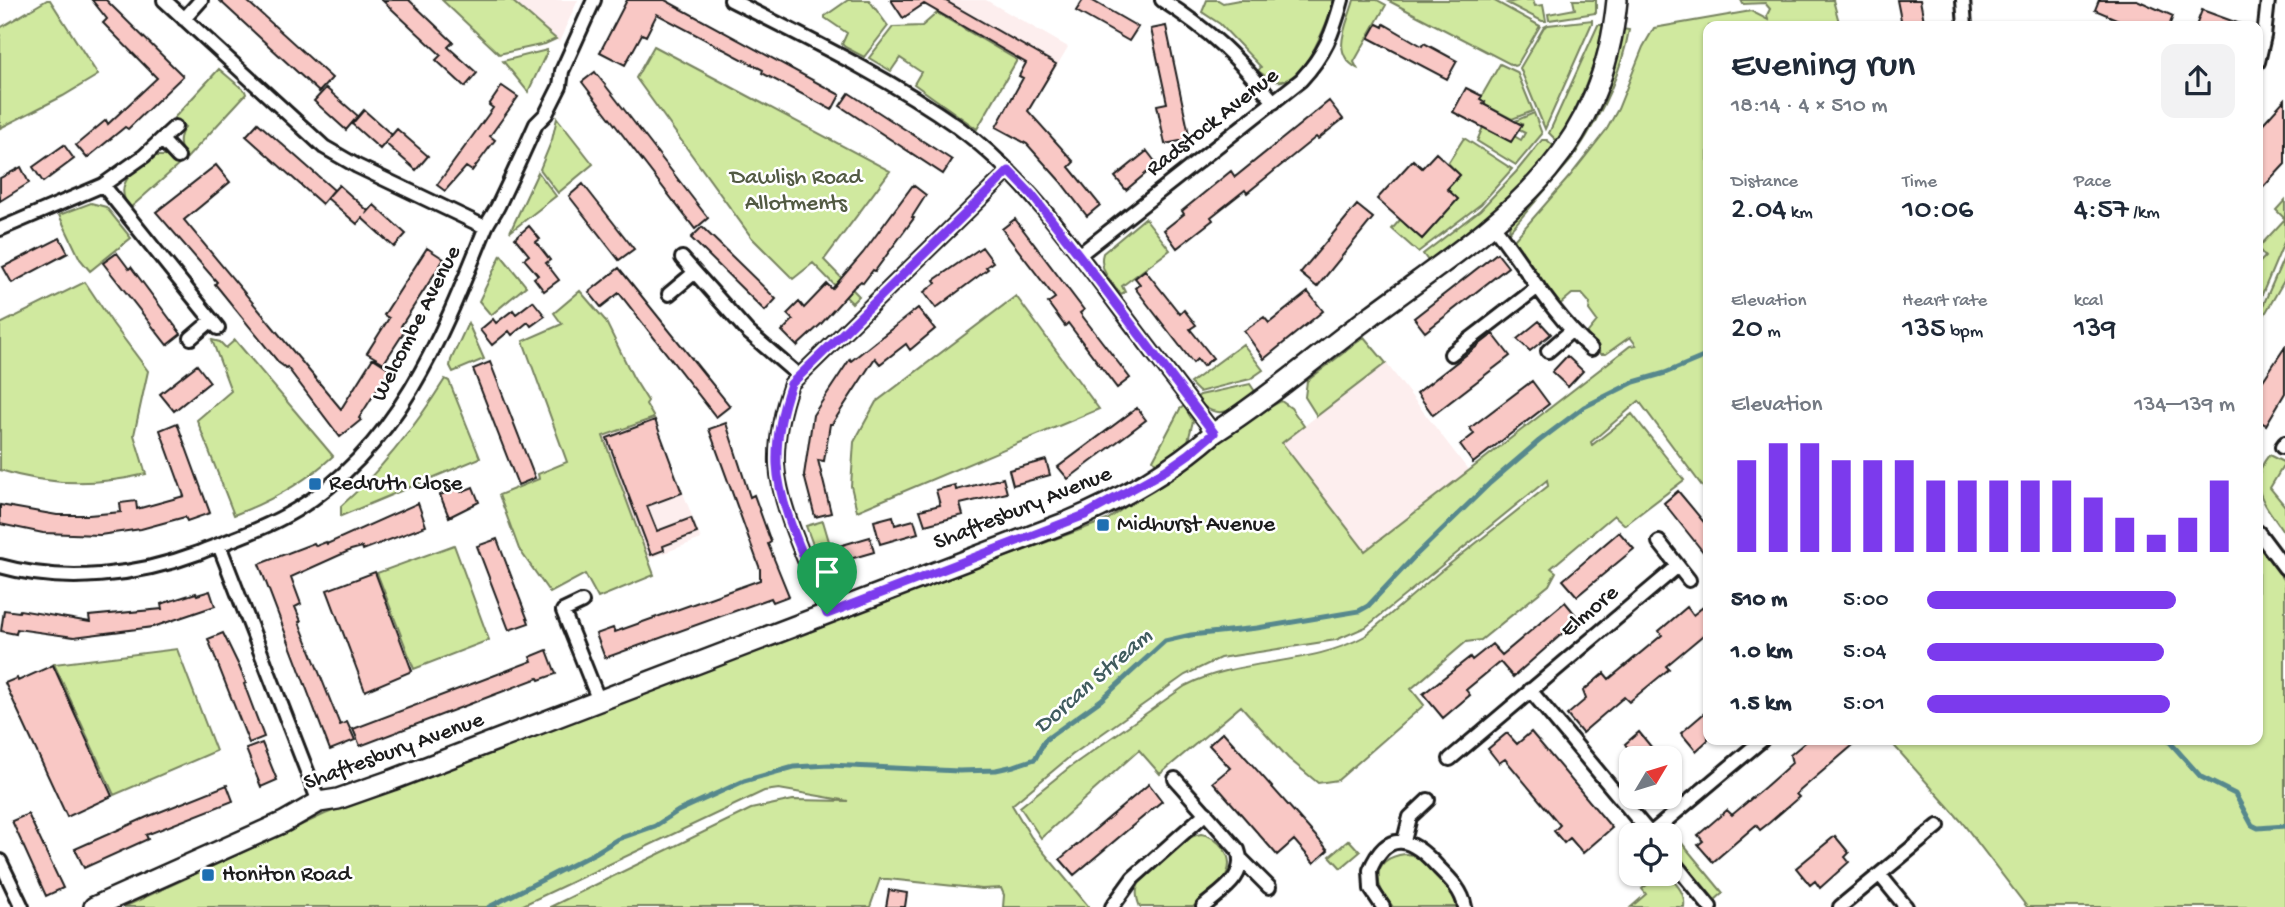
<!DOCTYPE html>
<meta charset="utf-8">
<style>
body{margin:0;font-family:"Gochi Hand",sans-serif;background:#f2f2f3;color:#1f2937;height:100vh;display:flex;flex-direction:column;font-size:26px;white-space:nowrap}
*{box-sizing:border-box;margin:0}
p{font-size:23px;color:#747a83}
.icon{flex:none;width:38px;height:38px;fill:none;stroke:currentColor;stroke-width:2;stroke-linecap:round;stroke-linejoin:round}
.map{position:relative;flex:1;overflow:hidden}
.side{position:absolute;left:1703px;top:21px;width:560px;height:724px;display:flex;flex-direction:column;background:#fff;border-radius:14px;box-shadow:0 2px 5px #0004}
.side>*{flex:none}
.needle{width:46px;rotate:52deg}
.fabs{position:absolute;left:1619px;top:746px;display:grid;gap:14px}
.fabs a{display:grid;place-items:center;width:63px;height:63px;border-radius:14px;background:#fff;box-shadow:0 2px 5px #0004;font-size:35px}
.pin{position:absolute;display:grid;place-items:center;width:60px;height:60px;color:#fff;margin:-72px -30px;border-radius:50% 50% 50% 0;rotate:-45deg;box-shadow:0 0 7px #0007}
.pin .icon{rotate:45deg}
.round{display:grid;place-items:center;flex:none;width:74px;height:74px;border-radius:14px;background:#f2f2f3}
.head{display:flex;align-items:center;justify-content:space-between;height:119px;padding:0 28px}
h1{font-size:38px;font-weight:600;line-height:52px}
.figures{display:grid;grid-template-columns:repeat(3,1fr);gap:10px;height:119px;padding:7px 28px}
.figures div{display:grid;align-content:center}
.figures b{font-size:30px;font-weight:600}
.figures small{font-size:19px;font-weight:400}
.figures p{font-size:19px}
.chart{height:196px;padding:14px 28px}
.chart p{display:flex;justify-content:space-between}
.chart svg{width:100%;height:126px;margin-top:7px;stroke:#7c3aed;stroke-width:6}
ul{padding:0 28px;list-style:none;font-size:23px}
li{display:grid;grid-template-columns:112px 84px 1fr;align-items:center;height:52px}
li i{height:18px;border-radius:9px;background:#7c3aed}
.map>svg:first-child{display:block}
.built{fill:#fdeeee}
.green{fill:#d0e99f;stroke:#76825e;stroke-width:2}
.lines{fill:none;stroke-linecap:round;stroke-linejoin:round}
.stream{stroke:#57888d;stroke-width:5}
.building{fill:#f9c8c5;stroke:#1c1c1c;stroke-width:2}
.street-casing{stroke:#1c1c1c;stroke-width:18}
.secondary-casing{stroke:#1c1c1c;stroke-width:24}
.street{stroke:#fff;stroke-width:12}
.secondary{stroke:#fff;stroke-width:19}
.route-casing{stroke:#fff;stroke-width:14}
.route{stroke:#7c3aed;stroke-width:9}
.poi-dot{fill:#1f6fb2;stroke:#fff;stroke-width:2.5}
.labels{text-anchor:middle;dominant-baseline:central;stroke-width:5;stroke-linejoin:round;paint-order:stroke}
.street-label{font-size:23px;fill:#1c1c1c;stroke:#fff}
.park-label{font-size:23px;fill:#525a43;stroke:#fff}
.poi-label{font-size:23px;fill:#1c1c1c;stroke:#fff;text-anchor:start}
.water-label{font-size:24px;font-style:italic;fill:#3f5b5e;stroke:#fff}
</style>
<div class="map">
<svg width="2285" height="907" viewBox="0 0 2285 907">
<rect width="100%" height="100%" fill="#fff"/>
<filter id="ink" filterUnits="userSpaceOnUse"><feTurbulence type="fractalNoise" baseFrequency=".0143" numOctaves="2"/><feDisplacementMap in="SourceGraphic" scale="14" xChannelSelector="R" yChannelSelector="G"/><feConvolveMatrix kernelMatrix="1 2 1 2 8 2 1 2 1" color-interpolation-filters="sRGB"/></filter>
<g filter="url(#ink)">
<path class="built" d="M511 0H578L559 42Z
M933 0H986L1068 47 1049 79 928 8Z
M1386 363 1469 471 1364 551 1282 443Z
M654 418 701 539 648 559 602 436Z"/>
<path class="green" d="M47 0H50L98 75 63 96 0 128V28Z
M442 0H511L556 39 545 44 499 54Z
M848 0H869L888 26 864 57 845 47 842 44 847 33 825 18V16Z
M1207 0H1218L1223 3 1239 0H1334C1328 21 1307 77 1282 81 1273 83 1266 76 1258 71L1261 67 1220 24 1202 12Z
M1354 0H1377L1386 5 1354 62 1357 68C1329 53 1348 23 1354 0Z
M1387 0H1493L1540 26 1517 65 1514 66Z
M1520 0H1533L1535 6 1543 5 1546 21H1542L1507 3Z
M1573 0H1596V13L1549 20 1548 14 1575 9Z
M1741 0H1833L1840 26H1708V494L1639 401 1591 442 1592 445 1632 414 1684 480 1625 525 1614 515 1551 568 1556 572 1549 585 1481 640 1466 642 1411 689 1424 705 1338 780 1318 783 1288 758 1241 706 1160 774 1139 750 1041 838 1020 807 1070 767 1185 686C1241 657 1310 667 1365 636L1441 571 1548 486 1547 480 1366 627 1336 640 1220 658 1185 675 1072 755 1012 805 1031 837 1089 907H1003L1004 895 1001 888 982 889 888 879H880L870 907H550L751 809 793 800 848 801 779 789 764 791 519 907H124L325 814 704 667 1107 520 1244 421 1281 401 1291 408 1304 426 1282 443 1365 551 1630 346 1636 345 1630 337 1606 354H1601L1585 336 1597 321 1589 310 1590 303 1582 294H1572L1558 306 1514 240 1570 176 1607 129 1618 109 1643 47 1654 28 1751 11 1768 20 1767 15 1770 9 1765 3 1743 4Z
M937 13 1017 60 977 129 914 84 921 72 900 58 891 71 869 58 893 27 922 26Z
M1592 20V23L1545 129 1520 68 1544 27 1548 25Z
M1598 25H1605C1594 69 1580 103 1558 142L1549 133Z
M1622 29 1629 30C1621 75 1601 115 1576 153L1572 150Z
M654 46 890 171 824 260 859 296 852 303 813 263 793 279 752 238 636 78Z
M547 50V52L528 92 503 61Z
M1500 64 1517 72 1533 111 1512 119 1483 104 1484 102 1480 99Z
M219 69 245 91 246 94 187 158C178 148 177 138 185 127L174 118Z
M1534 113 1542 134 1516 165 1477 141 1483 127 1511 142 1514 136 1521 140 1525 133 1519 130 1522 124 1515 121Z
M557 118 593 164 558 193 540 169 552 140Z
M1464 138 1512 169 1481 204 1418 252 1392 229 1414 204 1405 224 1422 239 1458 199 1447 189 1460 175 1448 163Z
M1542 140H1547L1556 148 1505 204 1429 262 1423 254 1480 210 1516 172Z
M156 156H167L180 164 130 208C111 184 136 167 156 156Z
M1569 157 1572 159 1509 232 1510 222Z
M538 172 556 196 510 232Z
M2285 200V240L2258 304V264L2265 257 2258 248 2285 219 2276 210Z
M91 203 106 207 131 238 90 271 80 259 59 215Z
M1145 218 1170 250 1122 286 1125 292 1121 294C1111 281 1098 270 1103 253Z
M501 255 526 286 491 315 479 301Z
M2285 255V279L2258 326V317Z
M85 282 113 324 148 371 134 435 146 474C96 486 49 486 0 470V324Z
M580 291 605 320 633 377 648 401 646 404 654 418 603 436 654 575 598 598 585 574 550 593 519 549 499 495 539 479 538 474 567 462 523 341 562 324 554 313Z
M1016 296 1099 409 857 511 851 486 854 442 876 402Z
M468 323 484 359 453 372 450 366 451 360Z
M1364 337 1386 363 1317 416 1305 397 1307 381Z
M212 340 220 342 226 348 235 340 333 456C304 483 271 501 234 515L197 420 231 391Z
M1243 344 1263 370 1250 379 1199 392 1190 383Z
M445 379 449 381 480 458 341 516V506C383 469 415 427 445 379Z
M1250 384 1256 393C1235 408 1217 425 1196 398L1200 395Z
M1184 406 1193 421 1188 441 1157 465 1153 460 1180 409Z
M2269 455 2285 463 2270 488 2285 506V534C2267 506 2244 486 2269 455Z
M823 521 842 585 836 587 825 577 806 526Z
M2258 543 2285 581V907H2027L1961 821 1889 740H2258Z
M454 545 489 640 414 669 377 573Z
M177 649 216 751 114 795 54 664Z
M1671 830 1723 893 1715 900 1671 848 1669 835Z
M1201 834C1211 835 1218 841 1224 849 1241 874 1211 893 1193 907H1140C1137 900 1135 893 1138 886 1144 870 1185 836 1201 834Z
M1349 840 1360 852 1341 868 1330 856Z
M1405 854 1416 855 1421 859 1452 892 1457 907H1393C1374 886 1369 859 1405 854Z
M1661 873H1666C1675 883 1686 892 1684 907H1631L1646 894 1642 889Z"/>
<g class="lines">
<path class="stream" d="M2168 740 2201 777 2235 794 2252 825 2258 828 2285 826
M489 907 595 853 618 839 655 826 678 811 744 781 794 767 829 765 959 771 996 770 1014 766 1035 759 1045 740 1101 700 1165 641 1191 635 1257 628 1359 611 1368 606 1413 558 1490 483 1539 441 1584 407 1634 382 1665 373 1708 355"/>
</g>
<path class="building" d="M92 0H106L183 76 128 129 125 127 87 158 76 145 106 120 108 124 157 78 103 23 107 19Z
M219 0H246L332 78 319 92Z
M382 0H409L453 42 448 47 477 73 465 87 436 60 441 55Z
M627 0H665L840 95 832 110 762 73 763 70 657 14 646 36 642 34 625 65 600 52Z
M891 0H944L1056 64 1028 111 1074 162 1069 167 1100 205 1087 216 1060 181 1027 144 996 127 1023 78 1019 76 1026 63 924 4 903 18Z
M1083 0H1091L1138 27 1129 41 1076 11Z
M1897 0H1920L1924 21 1902 25Z
M2099 0H2137L2173 16 2169 26H2133L2095 10Z
M2202 10 2243 25V26H2196Z
M1377 24 1383 27 1384 24 1422 46 1424 43 1457 61 1447 79 1369 38Z
M1166 26 1190 139 1165 144 1157 105 1167 103 1151 29Z
M595 72 708 218 695 229 582 82Z
M502 86 518 97 490 136 495 140 472 171 466 167 445 191 437 185 493 108 489 105Z
M326 88 358 116 346 130 314 101Z
M1466 88 1482 96 1480 99 1485 102 1483 104 1522 125 1511 142 1453 112Z
M849 93 952 160 943 174 840 106Z
M2285 99V164L2258 193V129Z
M1329 101 1343 119 1318 139 1316 137 1247 193 1245 190 1211 217 1213 220 1177 248 1164 230 1184 214 1182 211 1231 171 1235 177Z
M364 110 392 135 380 149 352 124Z
M258 123 334 190 322 204 246 136Z
M397 129 428 156 416 170 385 143Z
M64 145 74 159 43 182 33 167Z
M1147 151 1157 164 1126 190 1115 177Z
M1436 153 1460 175 1447 189 1458 199 1422 239 1377 199 1413 160 1422 168Z
M216 165 230 182 184 220 341 409 373 358 390 369 359 418 361 420 340 437 287 367 286 368 279 363 215 284 217 282 156 212Z
M21 167 29 183 0 201V178Z
M583 184 634 249 619 260 569 196Z
M339 185 368 211 366 214 374 205 406 234 394 247 362 218 357 224 327 198Z
M913 185 926 195 912 217 914 218 875 271 873 270 863 283 861 281 854 287 821 324 797 346 782 331 793 320 787 314 799 302 804 308 827 284 832 289 863 253Z
M1357 205 1373 218 1317 287 1300 273Z
M1015 219 1084 310 1080 313 1130 378 1117 388 1068 323 1065 326 1048 303 1055 298 1002 229Z
M529 226 540 239 536 242 550 260 546 263 559 280 544 291 534 278 538 275 524 259 529 255 515 238Z
M702 227 776 299 765 311 691 238Z
M60 238 68 253 12 283 3 267Z
M982 247 993 262 986 267 988 269 936 308 924 292 936 283 934 280Z
M427 248 444 259 401 326 406 329 384 363 367 353 389 318 384 315Z
M117 253 129 269 131 267 181 334 167 345 103 263Z
M1497 253 1508 267 1425 332 1414 318Z
M619 268 730 406 716 417 619 293 601 307 589 292Z
M1145 270 1180 314 1184 310 1196 325 1190 329 1213 358 1203 366 1197 359 1193 363 1135 288 1140 284 1135 278Z
M1308 292 1323 311 1264 359 1244 331 1264 317 1269 323Z
M533 301 545 316 531 326 528 322 512 335 509 331 492 345 480 330 493 319 496 323 513 310 516 314Z
M918 308 935 329 910 350 906 344 880 364 875 358 832 424H830L824 461 818 460 831 513 815 517 804 475 813 415 850 359 851 361Z
M1539 321 1551 334 1530 351 1517 339Z
M1493 334 1510 356 1433 415 1417 393Z
M2285 347V393L2266 425 2258 420V388Z
M1567 356 1583 371 1568 387 1552 372Z
M490 362 535 478 518 485 473 369Z
M197 365 210 382 174 411 160 394Z
M1532 381 1549 404 1473 463 1460 445 1474 434 1470 428Z
M1137 408 1146 420 1068 479 1058 467Z
M655 420 682 493 647 506 657 531 691 518 697 533 663 546 664 550 651 555 607 438Z
M177 423 210 513 187 521 185 517 141 529 100 535 43 533 0 524V505L57 515H89L121 512 120 503 136 501 137 509 184 496 160 430Z
M726 423 750 497 754 495 771 542 768 544 789 596 773 602 771 598 605 658 596 634 613 628 615 632 760 580V569L709 429Z
M1046 460 1050 475 1013 485 1009 470Z
M1003 478 1007 493 960 504 963 515 925 525 920 510 940 505 936 490 955 485 956 490Z
M473 487 479 502 449 517 440 495 459 488 461 492Z
M1678 491 1708 527V558L1664 503Z
M418 503 426 526 363 550 362 547 351 550 291 577 301 604 295 607 301 621 299 622 340 725 347 722 355 740 330 750 259 564 314 543 316 546 326 542 327 544Z
M893 516 895 525 914 520 918 533 880 544 874 521Z
M1619 532 1634 549 1577 596 1563 580Z
M870 537 874 552 836 563 832 548Z
M497 539 529 623 509 630 477 546Z
M375 572 412 671 365 691 327 590Z
M210 591 215 606 153 627 74 637 17 629 16 634 1 631 4 610 19 612 20 610 90 622 89 616 162 609 161 604 196 593 197 595Z
M1565 602 1579 619 1513 677 1500 662 1466 690 1470 695 1443 718 1423 694 1470 657 1472 660 1492 644 1502 655Z
M1708 603V631L1666 666 1669 669 1629 702 1624 697 1582 733 1567 715 1586 699 1583 691 1604 673 1609 679 1662 635 1659 631 1687 607 1693 615Z
M223 633 239 666 246 683 244 684 264 737 249 743 208 639Z
M547 650 556 674 539 680 538 678 360 746 353 729 532 661 530 657Z
M53 665 112 796 67 817 5 683 17 678 18 681Z
M1708 710V740L1696 751 1681 733Z
M1223 732 1328 850 1314 863 1294 840 1277 855 1213 782 1230 768 1209 745Z
M1531 732 1612 828 1583 853 1570 838 1564 843 1554 831 1560 825 1505 759 1499 763 1488 749 1507 733 1517 744Z
M1639 732 1648 743 1660 758H1635L1625 744Z
M1808 740H1859L1796 794 1799 797 1769 823 1760 830 1756 825 1713 862 1698 845 1703 841 1698 835 1727 810 1732 815 1765 787 1792 763 1790 755Z
M262 743 277 780 261 787 246 749Z
M1149 784 1162 801 1074 875 1060 859Z
M227 785 233 801 146 835 148 839 84 868 75 849 147 817Z
M28 814 63 888 46 896 12 821Z
M1835 836 1849 853 1845 857 1849 862 1820 888 1815 881 1810 885 1796 868Z
M889 890 907 893 905 907H886Z"/>
<g class="lines">
<g class="street-casing">
<path id="street" d="M164 0 324 147 357 166 485 227
M731 0C808 39 888 77 958 127 1020 172 1065 236 1111 297 1145 343 1180 387 1214 433
M1162 0C1212 32 1237 57 1274 102
M1963 0 1965 26
M184 19 201 0
M2258 62 2264 36 2268 0
M162 140 178 157
M103 185 218 328
M1492 224C1525 266 1551 313 1591 349
M0 229 103 185 144 156 175 127
M1079 255 1301 80C1325 54 1333 33 1342 0
M682 258 748 332 798 375
M669 294 694 273
M191 338 212 320
M1548 351 1571 331
M1451 354 1538 287
M2282 447 2285 443
M2258 532 2285 568
M1659 542 1689 580
M219 545 319 802
M0 566C64 584 137 576 198 553 231 540 266 528 296 510 399 447 442 336 485 229 488 221 494 214 498 206 511 179 524 151 536 124L546 114 560 86 562 71 594 0
M582 602 563 611 599 701
M827 614C811 572 779 508 777 464 776 436 782 410 791 384L1009 171
M1530 690 1651 835
M1450 759 1678 566
M1175 779 1238 850C1248 877 1221 891 1203 907
M1650 834 1762 740
M1404 841 1410 817 1428 800
M1670 858 1710 907
M1242 860 1269 887
M0 861 22 907
M1880 875 1906 907
M1112 907 1133 878 1206 813
M1383 907 1371 889 1370 870C1388 827 1413 839 1437 866 1449 878 1462 890 1465 907
M1840 907 1938 826"/>
</g>
<g class="secondary-casing">
<path id="secondary" d="M94 907 284 822 319 802 338 799 392 780 1067 522C1120 500 1171 471 1214 433 1269 398 1319 354 1372 315 1493 225 1601 166 1617 0"/>
</g>
<use href="#street" class="street"/>
<use href="#secondary" class="secondary"/>
</g>
</g>
<g class="lines" filter="url(#ink)">
<g class="route-casing">
<path id="route" d="M1009 171 1031 194 1079 255 1214 433 1189 454 1166 470 1085 515 827 614C811 569 779 511 777 464 776 436 782 410 791 384Z"/>
</g>
<use href="#route" class="route"/>
</g>
<g class="poi-dot">
<rect x="308" y="477" width="14" height="14" rx="3.5"/>
<rect x="1096" y="518" width="14" height="14" rx="3.5"/>
<rect x="201" y="868" width="14" height="14" rx="3.5"/>
</g>
<g class="labels">
<g class="street-label">
<text transform="translate(1213 123) rotate(-38)">Radstock Avenue</text>
<text transform="translate(417 324) rotate(-63)">Welcombe Avenue</text>
<text transform="translate(1023 509) rotate(-22)">Shaftesbury Avenue</text>
<text transform="translate(1590 612) rotate(-40)">Elmore</text>
<text transform="translate(394 752) rotate(-20)">Shaftesbury Avenue</text>
</g>
<g class="park-label">
<text x="796" y="178">Dawlish Road<tspan x="796" dy="26">Allotments</tspan></text>
</g>
<g class="poi-label">
<text x="329" y="484">Redruth Close</text>
<text x="1117" y="525">Midhurst Avenue</text>
<text x="222" y="875">Honiton Road</text>
</g>
<g class="water-label">
<text transform="translate(1094 682) rotate(-41)">Dorcan Stream</text>
</g>
</g>
</svg>
<div class="fabs">
<a><svg class="needle" viewBox="-14 -14 28 28"><path d="M0-13l5 13h-10z" fill="#e53935"/><path d="M0 13l5-13h-10z" fill="#747a83"/></svg></a>
<a><svg class="icon" aria-label="locate" viewBox="0 0 24 24"><circle cx="12" cy="12" r="6"/><path d="M12 2v4M12 18v4M2 12h4M18 12h4"/></svg></a>
</div>
<div class="pin" style="left:827px;top:614px;background:#1e9e55"><svg class="icon" aria-label="arrive" viewBox="0 0 24 24"><path d="M6 21V4h12l-3 4 3 4H6"/></svg></div>
<section class="side">
<div class="head"><div><h1>Evening run</h1><p>18:14 · 4 × 510 m</p></div><a class="round"><svg class="icon" aria-label="share" viewBox="0 0 24 24"><path d="M12 15V3M7 8l5-5 5 5M5 13v7h14v-7"/></svg></a></div>
<div class="figures">
<div><p>Distance</p><b>2.04<small> km</small></b></div>
<div><p>Time</p><b>10:06</b></div>
<div><p>Pace</p><b>4:57<small> /km</small></b></div>
</div>
<div class="figures">
<div><p>Elevation</p><b>20<small> m</small></b></div>
<div><p>Heart rate</p><b>135<small> bpm</small></b></div>
<div><p>kcal</p><b>139</b></div>
</div>
<div class="chart"><p><span>Elevation</span>134–139 m</p>
<svg viewBox="0 0 160 44" preserveAspectRatio="none"><path d="M5 44V12M15 44V6M25 44V6M35 44V12M45 44V12M55 44V12M65 44V19M75 44V19M85 44V19M95 44V19M105 44V19M115 44V25M125 44V32M135 44V38M145 44V32M155 44V19"/></svg>
</div>
<ul>
<li><b>510 m</b>5:00<i style="width:81%"></i></li>
<li><b>1.0 km</b>5:04<i style="width:77%"></i></li>
<li><b>1.5 km</b>5:01<i style="width:79%"></i></li>
</ul>
</section>
</div>
